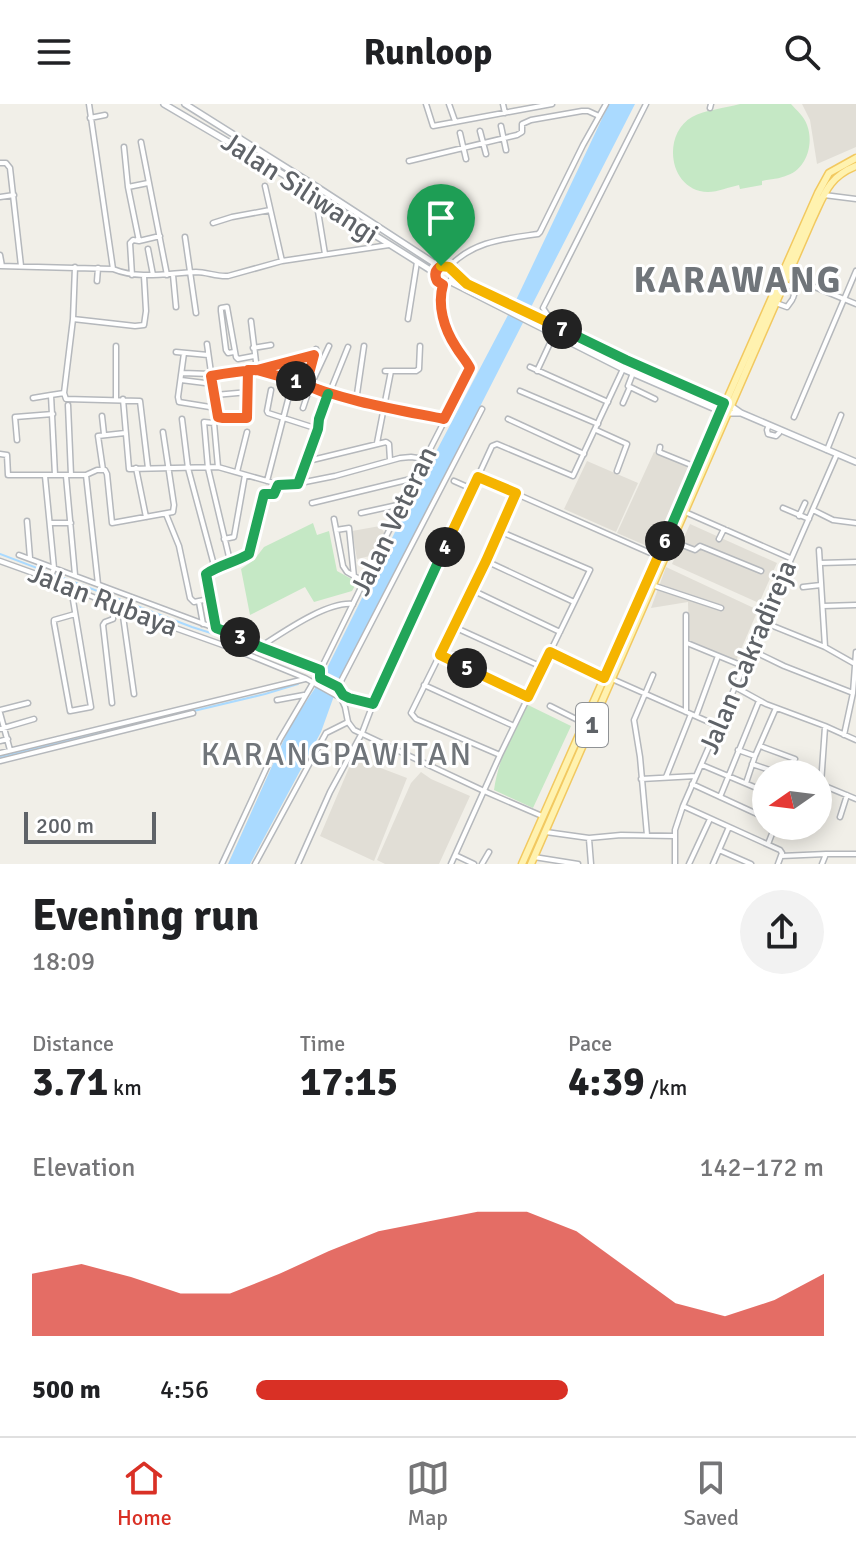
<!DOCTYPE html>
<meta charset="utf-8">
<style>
body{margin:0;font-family:Signika,sans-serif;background:#f2f2f2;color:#202124;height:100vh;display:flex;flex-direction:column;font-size:30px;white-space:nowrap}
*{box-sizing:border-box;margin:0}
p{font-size:26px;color:#757577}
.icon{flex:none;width:44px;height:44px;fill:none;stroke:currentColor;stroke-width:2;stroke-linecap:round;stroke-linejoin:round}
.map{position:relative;height:760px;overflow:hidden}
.sheet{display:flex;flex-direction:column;background:#fff;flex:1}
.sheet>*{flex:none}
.needle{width:52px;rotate:256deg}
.tools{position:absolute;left:752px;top:656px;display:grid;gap:16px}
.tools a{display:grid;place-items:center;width:80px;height:80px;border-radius:50%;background:#fff;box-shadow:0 4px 20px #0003;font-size:40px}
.scale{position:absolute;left:24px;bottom:20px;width:132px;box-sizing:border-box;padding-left:8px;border:4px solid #5f6368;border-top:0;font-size:22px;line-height:28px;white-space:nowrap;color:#5f6368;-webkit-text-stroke:6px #fff;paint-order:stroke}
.pin{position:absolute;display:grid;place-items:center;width:68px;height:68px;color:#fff;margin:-82px -34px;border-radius:50% 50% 50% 0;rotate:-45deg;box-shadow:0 0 8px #0007}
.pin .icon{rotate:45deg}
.km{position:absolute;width:40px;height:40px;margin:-20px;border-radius:50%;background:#222;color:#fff;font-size:22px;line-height:40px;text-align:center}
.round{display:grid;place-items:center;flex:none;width:84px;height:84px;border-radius:42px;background:#f2f2f2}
.summary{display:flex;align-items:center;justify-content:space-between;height:136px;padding:0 32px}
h1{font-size:44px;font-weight:700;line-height:60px}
.metrics{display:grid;grid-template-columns:repeat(3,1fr);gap:12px;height:136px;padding:8px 32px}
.metrics div{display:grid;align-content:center}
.metrics b{font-size:40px;font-weight:700}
.metrics small{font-size:22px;font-weight:400}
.metrics p{font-size:22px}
.chart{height:224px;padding:16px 32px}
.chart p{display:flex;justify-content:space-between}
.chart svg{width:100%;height:144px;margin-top:8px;fill:#d93025;opacity:.7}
ul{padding:0 32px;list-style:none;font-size:26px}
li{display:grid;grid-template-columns:128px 96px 1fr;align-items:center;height:60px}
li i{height:20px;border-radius:10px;background:#d93025}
header{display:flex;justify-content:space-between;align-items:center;height:104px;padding:0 32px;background:#fff;font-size:36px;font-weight:700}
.tabs{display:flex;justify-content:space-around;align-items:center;height:112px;border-top:2px solid #e0e0e0;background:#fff;font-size:22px;color:#757577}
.tabs a{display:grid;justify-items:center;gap:4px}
.tabs .active{color:#d93025}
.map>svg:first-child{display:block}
.education{fill:#e1ded6}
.green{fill:#c5e8c5}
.water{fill:#aadaff}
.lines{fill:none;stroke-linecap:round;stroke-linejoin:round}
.stream{stroke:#aadaff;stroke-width:2}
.minor-casing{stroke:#b5b8bc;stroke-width:7}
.tertiary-casing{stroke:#b5b8bc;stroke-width:7}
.secondary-casing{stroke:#b6babf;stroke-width:8}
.primary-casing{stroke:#f2c960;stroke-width:9}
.minor{stroke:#fff;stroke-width:4}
.tertiary{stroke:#fff;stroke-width:4}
.secondary{stroke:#fff;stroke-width:5}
.primary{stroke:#fff2af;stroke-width:6}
.split-1-casing{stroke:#fff;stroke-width:16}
.split-2-casing{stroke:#fff;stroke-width:16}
.split-3-casing{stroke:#fff;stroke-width:16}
.split-4-casing{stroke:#fff;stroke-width:16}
.split-5-casing{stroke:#fff;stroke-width:16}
.split-6-casing{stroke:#fff;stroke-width:16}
.split-7-casing{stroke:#fff;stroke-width:16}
.split-8-casing{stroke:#fff;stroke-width:16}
.split-1{stroke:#f0652b;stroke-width:10}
.split-2{stroke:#f0652b;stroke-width:10}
.split-3{stroke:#22a559;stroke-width:10}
.split-4{stroke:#22a559;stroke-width:10}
.split-5{stroke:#f5b400;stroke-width:10}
.split-6{stroke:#f5b400;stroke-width:10}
.split-7{stroke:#22a559;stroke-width:10}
.split-8{stroke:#f5b400;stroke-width:10}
.labels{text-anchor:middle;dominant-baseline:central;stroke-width:6;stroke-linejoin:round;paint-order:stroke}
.shield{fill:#fff;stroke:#8f9295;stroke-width:2}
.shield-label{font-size:26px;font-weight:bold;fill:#5f6368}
.street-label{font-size:28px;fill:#5f6368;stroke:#fff}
.quarter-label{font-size:32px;letter-spacing:2px;fill:#70757a;stroke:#fff}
.district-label{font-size:36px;font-weight:bold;letter-spacing:2px;fill:#70757a;stroke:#fff}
</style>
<header><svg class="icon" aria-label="menu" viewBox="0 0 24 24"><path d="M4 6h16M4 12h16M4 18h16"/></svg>Runloop<svg class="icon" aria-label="search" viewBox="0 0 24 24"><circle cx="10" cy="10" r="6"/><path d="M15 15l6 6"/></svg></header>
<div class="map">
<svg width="856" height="760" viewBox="0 0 856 760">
<rect width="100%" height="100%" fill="#f1efe8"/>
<path class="education" d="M802 0H856V43L817 60 810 16Z
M654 348 689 363 654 445 617 429Z
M587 357 638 379 616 428 564 405Z
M690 420 777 459 759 499 672 460Z
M380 422 385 430 374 451 357 455 352 427Z
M666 463 758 506 736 557 689 538 688 498 651 504Z
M354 652H362L365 658 407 674 374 757 320 732Z
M421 668 431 675 470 692 439 760H385L377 756 411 679Z"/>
<path class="green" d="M740 0H791C797 7 804 12 807 21 814 39 807 64 788 71 780 75 770 75 762 77V81L740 85 739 81C729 83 718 88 708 88 669 87 661 31 692 13 705 6 725 4 740 0Z
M313 419 317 431 329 427 337 467 357 478 352 487 314 498 305 483 250 511 241 465 254 456 264 443Z
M528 601 571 622 533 704 494 686C498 657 512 626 528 601Z"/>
<path class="water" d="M609 0H635L339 578 321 628 250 760H228L290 622 323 572 418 382 517 194Z"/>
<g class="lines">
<path class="stream" d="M0 450 192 523 242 539 307 567
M0 653 265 590 298 580"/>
<g class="minor-casing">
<path id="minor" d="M89 0 113 165C140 176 168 169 196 168 207 168 217 173 228 172L282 157 389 141
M426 0 433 22 552 0
M449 0 455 17
M503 0 505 9
M710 4 711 0
M90 14 105 11
M501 22 506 46
M480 27 486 50
M460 29 466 55
M141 38 167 171
M124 43 128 83 139 137 133 136 130 139 132 171
M409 57 517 31 522 28V20L531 16 582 7H588L599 12
M0 59H6L10 64 21 162
M265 82 282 157
M128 83 148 79
M315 89 325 150
M824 91 856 95
M0 93 14 91
M213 119 232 113 270 106
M185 133 196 209
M139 137 160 132
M148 145 153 171
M0 151 2 162
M0 162 113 165
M75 163 73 215 135 222 144 221 146 207 144 172
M173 171 176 203
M97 177 98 164
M786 180 796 185 793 194
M776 199 787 203 792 196
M408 215 417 158
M251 217 257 266 287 273 329 290 444 315
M207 240 216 304 220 314H247L249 288 248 266
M253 244 271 241
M176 248 208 251
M234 248 228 249 226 246 221 207V204L227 203 236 253 238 255 254 252
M184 249 178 293 179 298 216 304
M530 263 608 298
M261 265 314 251
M385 267H416L419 265 420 242
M537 267 551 237
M182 269 211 270
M633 269 628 282 655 295
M211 272 248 266
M287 273 292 256
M181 276 213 280
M306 281 316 245
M271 286 267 307 268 309 318 325 319 315 348 243
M520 287 598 320
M64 289 73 215
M215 291 249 288
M33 294 51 291
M116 295V242
M123 295 129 365 218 363 285 382 335 372 400 354 411 353 425 355
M356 297 364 242
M623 299 630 283
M68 301 71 371
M303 304 310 283 329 242
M102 312 104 330
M794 313 856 167
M182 315 188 364 215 465
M508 315 584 350
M769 321 767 326 768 330 776 332 779 329
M596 326 627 340 617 367
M17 336 15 313 53 310
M377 339 391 267
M660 343 659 348 696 363
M827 346 841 311
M0 350 7 351 8 371H86L97 366H105L107 370 112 419 173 408 174 401 163 328
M306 358 318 325
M218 363 214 319 204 318 208 364 230 457
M136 364 146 413
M103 366 98 332 125 329
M237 368 247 328
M55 371 51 291 64 289 66 295 140 297 148 364
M86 371 98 480
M45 372 54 464 50 475
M66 372 75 471
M478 373 664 455
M267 377 290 288
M454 377 472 385
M298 380 304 359 308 357 386 338 389 340 390 356
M312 399 415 374
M783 404 809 415
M813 406 833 416 856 419
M685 408 790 454
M361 409 402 400
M166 410 179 442 190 494 194 498 209 495
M799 412 805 399
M334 415 343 462 347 468 363 477
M27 417 30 454
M50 419H71
M336 426 349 424 354 473
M224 435 234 433 245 371
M719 435 724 425
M672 437 695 446 700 442 761 467
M819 446 825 543
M19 451 239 533 260 543 320 566
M486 457 574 498
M820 459 856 458
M652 481 721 504
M803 483 821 481
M71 484 91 603 70 607 54 519V516L75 510
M472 486 560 528
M199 498 203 520
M823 502 856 501
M122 505 134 590
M763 518 825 543 855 560
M454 523 542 563
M216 524 206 470C219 461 237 458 249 450L264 391 274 390 278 381
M687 539 743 562
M260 543C282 529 327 497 353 500
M751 546 784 562 853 589
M550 548 604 574
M440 551 528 593
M612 575 718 622
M424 581 514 622
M338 583 482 305
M735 583 766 600 825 622 856 636
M277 596 304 591
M112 599 103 521 105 518 113 515 114 501
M550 602 584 619
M0 606 28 599
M686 608V511
M0 609 10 646
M696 612 718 552
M0 625 34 615
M844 631 853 589 856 548
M0 637 8 635
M760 642 795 655
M738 646 755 652 746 679
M0 649 305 575
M500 651 416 615 411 609 486 457 516 389
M755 652 776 604
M0 657 193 609
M752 660 781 670
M702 661 766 688
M666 673 691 610
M641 675 696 672
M692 680 766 714
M820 680 856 695
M821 680 825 623
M720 693 759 597
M683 702 780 746 782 749 778 760
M840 713 847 691
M546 728 589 734 621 731 674 732
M647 731 640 653 634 616 653 571
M589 735 591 760
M768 740 775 722
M719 746 751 760
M826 750H856
M455 751 474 760
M781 752 826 750 822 760
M534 753 578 760
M222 760 280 635 313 579
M255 760 326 629 348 618
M298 760 330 688 362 629
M451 760 500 651 590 466 499 427
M482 760 489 748
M675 760V726L683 702 837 350
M689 760 710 715
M713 760 729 723"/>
</g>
<g class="tertiary-casing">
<path id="tertiary" d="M449 163C473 137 504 135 538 130L540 128 583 41 606 0
M788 172 856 200
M544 218 547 210 543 204 646 0
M0 457 50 475 122 505 234 545 305 574 341 594 345 603 348 618 354 626 484 687 542 712
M373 600 349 594 343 591 338 583 320 574 319 569 402 400 470 267V263C454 239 433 212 443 181
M362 629 373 600 492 342 497 340 573 372 623 265"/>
</g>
<g class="secondary-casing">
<path id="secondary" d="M164 0 315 89 354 118 435 169
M185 0 317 83 440 163
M435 171a9 9 0 1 1 18 0a9 9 0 1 1-18 0Z
M453 169 467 180 509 201 576 231 626 256 731 302 741 309 856 358
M451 178 623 265 713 304 728 309H740"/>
</g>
<g class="primary-casing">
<path id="primary" d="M522 760 818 89 829 69 856 54
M531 760 812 116C824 91 828 73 856 62"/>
</g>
<use href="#minor" class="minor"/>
<use href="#tertiary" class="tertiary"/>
<use href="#secondary" class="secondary"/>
<use href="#primary" class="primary"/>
</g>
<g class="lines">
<g class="split-1-casing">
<path id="split-1" d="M296 277C344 297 394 305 444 315L470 264C466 256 460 250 456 243 444 225 437 201 443 181L437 177C434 171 435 166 441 162"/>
</g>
<g class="split-2-casing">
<path id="split-2" d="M296 277 257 266H248L247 314H223L218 313 211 272C227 269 241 267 257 266L314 251 306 281 328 290"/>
</g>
<g class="split-3-casing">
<path id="split-3" d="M240 533 216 524 206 470C219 461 236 458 249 450L264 390H274L278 381 298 380 318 325 319 315 328 290"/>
</g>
<g class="split-4-casing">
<path id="split-4" d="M240 533 260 543 320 566V574L338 583 343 591 349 594 373 600 445 443"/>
</g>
<g class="split-5-casing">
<path id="split-5" d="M445 443 478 373 516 389 486 457 440 551 467 564"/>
</g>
<g class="split-6-casing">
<path id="split-6" d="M467 564 528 593 550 548 604 574 665 437"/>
</g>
<g class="split-7-casing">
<path id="split-7" d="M562 225 626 256 724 299 665 437"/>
</g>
<g class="split-8-casing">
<path id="split-8" d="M441 162 449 163 467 180 562 225"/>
</g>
<use href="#split-1" class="split-1"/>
<use href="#split-2" class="split-2"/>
<use href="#split-3" class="split-3"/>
<use href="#split-4" class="split-4"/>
<use href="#split-5" class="split-5"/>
<use href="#split-6" class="split-6"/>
<use href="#split-7" class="split-7"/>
<use href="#split-8" class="split-8"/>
</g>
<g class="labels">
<rect class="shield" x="576" y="599" width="32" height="44" rx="6"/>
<g class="shield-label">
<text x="592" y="621">1</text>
</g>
<g class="street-label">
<text transform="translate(300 84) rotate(33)">Jalan Siliwangi</text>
<text transform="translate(394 417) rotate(-64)">Jalan Veteran</text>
<text transform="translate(103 496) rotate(21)">Jalan Rubaya</text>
<text transform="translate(748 553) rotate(-67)">Jalan Cakradireja</text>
</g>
<g class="quarter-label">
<text x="337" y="650">KARANGPAWITAN</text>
</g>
<g class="district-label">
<text x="738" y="176">KARAWANG</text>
</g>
</g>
</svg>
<div class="tools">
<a><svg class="needle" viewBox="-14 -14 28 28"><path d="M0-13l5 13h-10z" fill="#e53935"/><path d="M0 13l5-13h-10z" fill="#757577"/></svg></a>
</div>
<div class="scale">200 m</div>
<div class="pin" style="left:441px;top:162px;background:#1e9e55"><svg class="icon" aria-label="arrive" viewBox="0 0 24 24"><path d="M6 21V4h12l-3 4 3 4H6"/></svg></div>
<b class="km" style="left:296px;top:277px">1</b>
<b class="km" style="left:240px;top:533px">3</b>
<b class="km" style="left:445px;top:443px">4</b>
<b class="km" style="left:467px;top:564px">5</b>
<b class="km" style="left:665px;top:437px">6</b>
<b class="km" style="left:562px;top:225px">7</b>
</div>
<section class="sheet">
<div class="summary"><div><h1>Evening run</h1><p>18:09</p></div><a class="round"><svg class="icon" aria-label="share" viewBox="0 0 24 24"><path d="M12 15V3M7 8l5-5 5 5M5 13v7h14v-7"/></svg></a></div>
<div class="metrics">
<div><p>Distance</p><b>3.71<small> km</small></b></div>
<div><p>Time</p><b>17:15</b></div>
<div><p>Pace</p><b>4:39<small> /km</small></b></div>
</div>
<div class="chart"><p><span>Elevation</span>142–172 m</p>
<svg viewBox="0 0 160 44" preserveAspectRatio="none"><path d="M0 44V25L10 22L20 26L30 31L40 31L50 25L60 18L70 12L80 9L90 6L100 6L110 12L120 23L130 34L140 38L150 33L160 25V44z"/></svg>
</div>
<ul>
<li><b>500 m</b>4:56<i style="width:55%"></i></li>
</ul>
</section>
<nav class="tabs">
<a class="active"><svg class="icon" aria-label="home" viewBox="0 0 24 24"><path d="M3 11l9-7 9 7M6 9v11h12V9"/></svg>Home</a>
<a><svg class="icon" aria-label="map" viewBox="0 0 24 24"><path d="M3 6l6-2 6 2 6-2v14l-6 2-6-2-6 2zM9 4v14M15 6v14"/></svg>Map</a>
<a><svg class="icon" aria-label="saved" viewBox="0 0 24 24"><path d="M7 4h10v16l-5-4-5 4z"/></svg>Saved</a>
</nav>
